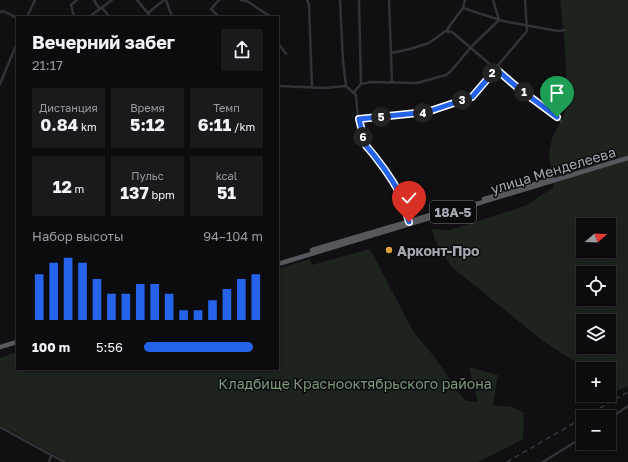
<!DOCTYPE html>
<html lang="ru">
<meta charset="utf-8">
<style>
body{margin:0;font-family:"Golos Text",sans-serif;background:#1a1a1c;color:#f1f3f6;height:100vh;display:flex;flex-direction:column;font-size:15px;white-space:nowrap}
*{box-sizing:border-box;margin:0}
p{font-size:13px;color:#9a9b9e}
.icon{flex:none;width:22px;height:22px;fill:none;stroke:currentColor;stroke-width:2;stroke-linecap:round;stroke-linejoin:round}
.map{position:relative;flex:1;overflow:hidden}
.sheet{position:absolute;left:16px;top:16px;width:263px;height:354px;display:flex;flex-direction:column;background:#0c0c0e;border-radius:0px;box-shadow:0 2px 6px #0003,0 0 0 1px #2c2c2e}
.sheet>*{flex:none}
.needle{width:26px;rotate:71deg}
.controls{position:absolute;left:576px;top:218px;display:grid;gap:8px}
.controls a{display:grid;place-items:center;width:40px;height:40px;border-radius:0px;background:#0c0c0e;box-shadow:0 2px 6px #0003,0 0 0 1px #2c2c2e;font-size:20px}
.pin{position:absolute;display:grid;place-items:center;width:34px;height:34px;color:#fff;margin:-41px -17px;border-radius:50% 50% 50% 0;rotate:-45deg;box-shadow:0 0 4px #0007}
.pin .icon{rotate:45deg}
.km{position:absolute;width:20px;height:20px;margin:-10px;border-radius:50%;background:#222;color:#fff;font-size:11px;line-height:20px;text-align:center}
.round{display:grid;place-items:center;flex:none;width:42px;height:42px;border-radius:0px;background:#1a1a1c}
.summary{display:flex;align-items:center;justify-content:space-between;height:68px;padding:0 16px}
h1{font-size:18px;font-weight:700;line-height:30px}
.stats{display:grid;grid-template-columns:repeat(3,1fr);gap:6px;height:68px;padding:4px 16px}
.stats div{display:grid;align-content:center;border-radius:0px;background:#1a1a1c;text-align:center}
.stats b{font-size:17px;font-weight:700}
.stats small{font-size:11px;font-weight:400}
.stats p{font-size:11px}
.chart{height:112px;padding:8px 16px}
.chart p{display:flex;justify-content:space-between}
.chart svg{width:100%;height:72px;margin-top:4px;stroke:#2563eb;stroke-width:6}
ul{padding:0 16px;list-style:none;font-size:13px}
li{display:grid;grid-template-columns:64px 48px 1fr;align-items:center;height:30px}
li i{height:10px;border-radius:5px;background:#2563eb}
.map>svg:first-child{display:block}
.green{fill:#1d241e;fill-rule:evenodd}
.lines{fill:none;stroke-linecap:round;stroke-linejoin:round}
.minor{stroke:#323336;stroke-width:2.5}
.trunk{stroke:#56585e;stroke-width:4.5}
.rail{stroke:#4b4d51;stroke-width:1;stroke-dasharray:5 4;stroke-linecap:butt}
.route-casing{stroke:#fff;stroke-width:8}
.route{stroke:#2563eb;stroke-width:5}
.poi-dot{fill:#dd9f3d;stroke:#0b0b0c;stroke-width:1.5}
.labels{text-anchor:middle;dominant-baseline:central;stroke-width:3;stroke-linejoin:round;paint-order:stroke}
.shield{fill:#0b0b0c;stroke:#757980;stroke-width:1}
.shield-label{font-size:13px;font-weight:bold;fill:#a3a8b1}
.street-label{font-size:14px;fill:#a3a8b1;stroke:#0b0b0c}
.poi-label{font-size:14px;font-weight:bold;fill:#a3a8b1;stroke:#0b0b0c;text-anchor:start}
.park-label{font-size:14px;fill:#7c9a7c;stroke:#0b0b0c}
</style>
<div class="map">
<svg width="628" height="462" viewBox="0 0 628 462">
<rect width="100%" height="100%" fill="#101012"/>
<path class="green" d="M560 0H628V386L611 393 609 391V369H583L577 363 543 341 452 267 441 251 435 240 432 229 450 230 525 206 554 187 549 154 552 138 563 117 567 94 565 47ZM583 225H609V251H583ZM583 273H609V299H583ZM583 321H609V347H583Z
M370 249 413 331 436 359 459 393 466 401 478 402 469 367 498 375 493 405 512 407 524 413 523 439 478 462H68L0 425V358L17 352V369H278V269L310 259 312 265Z"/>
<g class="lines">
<path class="minor" d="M94 0 99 8H102L110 17
M137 0 151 17
M166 0 172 17
M241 0 247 1 271 17
M307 0 309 5 312 87
M340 0 343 61 346 86 356 95 358 118 363 135V142C377 157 391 176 400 194 404 203 406 213 409 222
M389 0 392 82
M465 0 463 8 448 28V32H452L518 88 562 122
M463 8 503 21 558 31 565 30
M0 12 3 11 17 18
M148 13 164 0
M27 17 35 0
M74 17 71 5 77 0
M89 17 112 0
M219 17 211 9 219 0
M278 43 286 54
M391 53 410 49 429 43 447 30
M0 84 17 43
M361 84 371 82 417 83 446 75 451 71 472 46 499 20 493 0
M278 86 325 88 346 86
M354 92 361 84 359 0
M359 119 427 112 471 97 527 31 525 0
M609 419 628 406
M0 427 51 455 49 462
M51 455 65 462
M543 462 583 437"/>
<path class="trunk" d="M484 199 552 179
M312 250 458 207
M278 264 628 158
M0 347 17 342"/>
<path class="rail" d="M584 417 628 392
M507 462 583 418"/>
</g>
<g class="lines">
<g class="route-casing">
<path id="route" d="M409 222C406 213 404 203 400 194 391 177 376 157 363 142V135L359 119 427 112 472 97 496 69 518 88 557 117"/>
</g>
<use href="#route" class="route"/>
</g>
<circle class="poi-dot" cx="389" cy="250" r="4"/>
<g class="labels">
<rect class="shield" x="430" y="201" width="46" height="22" rx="3"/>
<g class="shield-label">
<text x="453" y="212">18А-5</text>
</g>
<g class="street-label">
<text transform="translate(553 170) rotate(-17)">улица Менделеева</text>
</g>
<g class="poi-label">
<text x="397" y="250">Арконт-Про</text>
</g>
<g class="park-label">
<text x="355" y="383">Кладбище Краснооктябрьского района</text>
</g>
</g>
</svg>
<div class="controls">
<a><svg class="needle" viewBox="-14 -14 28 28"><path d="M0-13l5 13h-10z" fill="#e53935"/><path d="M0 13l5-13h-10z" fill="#9a9b9e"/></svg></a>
<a><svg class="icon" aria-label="locate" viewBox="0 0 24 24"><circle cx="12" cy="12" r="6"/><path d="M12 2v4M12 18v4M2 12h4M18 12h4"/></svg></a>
<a><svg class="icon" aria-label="layers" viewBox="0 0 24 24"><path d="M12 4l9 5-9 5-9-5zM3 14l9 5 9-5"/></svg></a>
<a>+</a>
<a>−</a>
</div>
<div class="pin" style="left:557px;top:117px;background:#1e9e55"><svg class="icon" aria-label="arrive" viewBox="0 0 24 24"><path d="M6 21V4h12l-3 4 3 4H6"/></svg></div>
<div class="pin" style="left:409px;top:222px;background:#d93025"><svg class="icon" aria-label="check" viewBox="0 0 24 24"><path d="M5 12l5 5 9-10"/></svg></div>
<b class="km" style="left:524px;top:92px">1</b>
<b class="km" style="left:492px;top:73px">2</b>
<b class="km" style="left:462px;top:100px">3</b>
<b class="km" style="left:423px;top:113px">4</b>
<b class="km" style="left:381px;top:117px">5</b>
<b class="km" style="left:363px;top:137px">6</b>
<section class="sheet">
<div class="summary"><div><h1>Вечерний забег</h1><p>21:17</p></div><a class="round"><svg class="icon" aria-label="share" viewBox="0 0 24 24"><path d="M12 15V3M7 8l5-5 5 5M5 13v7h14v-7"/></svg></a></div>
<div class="stats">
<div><p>Дистанция</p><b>0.84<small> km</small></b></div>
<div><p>Время</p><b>5:12</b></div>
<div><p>Темп</p><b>6:11<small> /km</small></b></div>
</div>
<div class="stats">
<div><b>12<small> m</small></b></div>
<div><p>Пульс</p><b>137<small> bpm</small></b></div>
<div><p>kcal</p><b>51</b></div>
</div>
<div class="chart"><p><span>Набор высоты</span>94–104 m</p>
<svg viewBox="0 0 160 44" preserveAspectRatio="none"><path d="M5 44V16M15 44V9M25 44V6M35 44V9M45 44V19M55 44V28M65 44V28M75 44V22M85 44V22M95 44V28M105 44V38M115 44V38M125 44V32M135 44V25M145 44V19M155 44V16"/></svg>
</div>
<ul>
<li><b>100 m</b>5:56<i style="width:92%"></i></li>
</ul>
</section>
</div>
